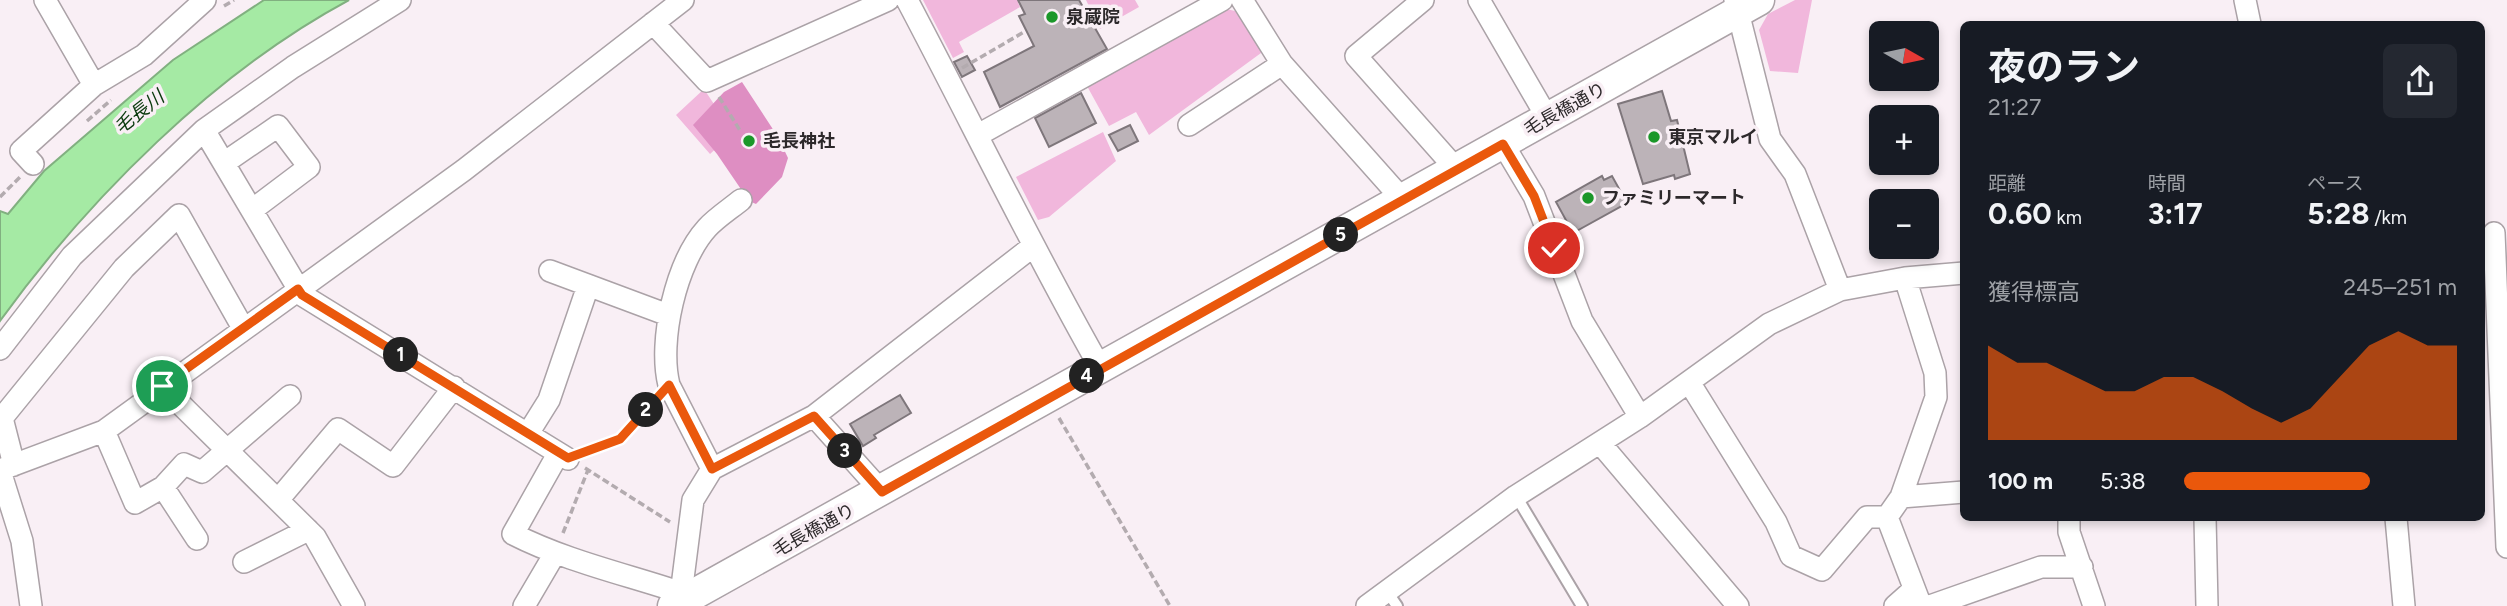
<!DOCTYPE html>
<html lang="ja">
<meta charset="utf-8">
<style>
body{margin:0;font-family:Figtree,"Noto Sans JP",sans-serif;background:#242831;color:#f1f3f6;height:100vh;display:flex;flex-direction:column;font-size:26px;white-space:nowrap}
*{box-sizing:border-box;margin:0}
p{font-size:23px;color:#9ea1a6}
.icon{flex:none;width:38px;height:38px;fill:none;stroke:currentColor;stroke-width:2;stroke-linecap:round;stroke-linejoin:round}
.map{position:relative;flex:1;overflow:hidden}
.sheet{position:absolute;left:1960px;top:21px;width:525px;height:500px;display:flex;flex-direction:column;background:#171b24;border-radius:10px;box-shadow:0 4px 10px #0003}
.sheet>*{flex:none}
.needle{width:46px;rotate:99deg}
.tools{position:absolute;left:1869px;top:21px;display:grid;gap:14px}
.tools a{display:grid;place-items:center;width:70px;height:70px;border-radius:10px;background:#171b24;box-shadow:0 4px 10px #0003;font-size:35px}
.pin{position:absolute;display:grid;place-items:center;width:60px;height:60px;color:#fff;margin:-30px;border:4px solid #fff;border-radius:50%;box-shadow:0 2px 7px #0007}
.km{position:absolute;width:35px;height:35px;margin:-18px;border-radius:50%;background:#222;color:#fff;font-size:19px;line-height:35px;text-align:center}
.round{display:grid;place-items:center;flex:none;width:74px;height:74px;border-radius:10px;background:#242831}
.head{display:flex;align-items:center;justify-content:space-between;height:119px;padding:0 28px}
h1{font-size:38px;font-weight:700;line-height:52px}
.metrics{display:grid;grid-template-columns:repeat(3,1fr);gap:10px;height:119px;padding:7px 28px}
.metrics div{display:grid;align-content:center}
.metrics b{font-size:30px;font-weight:700}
.metrics small{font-size:19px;font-weight:400}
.metrics p{font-size:19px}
.chart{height:196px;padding:14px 28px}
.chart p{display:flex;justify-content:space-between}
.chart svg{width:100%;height:126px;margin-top:7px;fill:#ea580c;opacity:.7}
ul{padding:0 28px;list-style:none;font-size:23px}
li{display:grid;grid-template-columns:112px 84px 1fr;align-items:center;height:52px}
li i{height:18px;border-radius:9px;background:#ea580c}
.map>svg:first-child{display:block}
.green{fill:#f1b7dc}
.forest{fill:#de8ec2}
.water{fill:#a5eaa4;stroke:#81b080;stroke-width:2}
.building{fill:#bcb3b8;stroke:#7e767b;stroke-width:2}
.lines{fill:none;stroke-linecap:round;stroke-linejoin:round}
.lane-casing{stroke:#aba2a7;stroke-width:14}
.street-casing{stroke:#aba2a7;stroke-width:24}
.secondary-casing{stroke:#aba2a7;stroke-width:33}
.path{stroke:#b3abaf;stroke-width:3.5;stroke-dasharray:7 3.5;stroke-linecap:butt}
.lane{stroke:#fff;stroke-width:10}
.street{stroke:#fff;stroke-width:21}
.secondary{stroke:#fff;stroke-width:30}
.route-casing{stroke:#fff;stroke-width:14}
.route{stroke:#ea580c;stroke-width:9}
.poi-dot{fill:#1b9729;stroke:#f9eff5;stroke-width:2.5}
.labels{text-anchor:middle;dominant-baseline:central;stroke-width:7;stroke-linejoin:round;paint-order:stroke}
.poi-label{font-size:18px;font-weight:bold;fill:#2d292b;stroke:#f9eff5;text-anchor:start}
.street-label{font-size:18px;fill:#2d292b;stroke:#f9eff5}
.water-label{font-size:19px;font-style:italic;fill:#0a3a0d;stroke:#f9eff5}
</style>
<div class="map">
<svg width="2507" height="606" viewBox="0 0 2507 606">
<rect width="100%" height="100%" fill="#f9eff5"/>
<path class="green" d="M923 0H1022L1018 3 1020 7 959 42 964 52 953 58Z
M1086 0H1135L1139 7 1100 29Z
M1795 0H1812L1798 73 1770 71 1759 30 1768 14Z
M1226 9 1235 11 1262 46 1261 53 1149 135 1136 112 1109 126 1087 86Z
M704 89 733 133 710 154 676 115Z
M1103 132 1116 161 1049 217 1038 220 1016 177Z"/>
<path class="forest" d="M742 82 778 137 788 158 782 177 756 204 749 201 717 154 693 125 724 92Z"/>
<path class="water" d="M264 0H349C215 72 89 198 0 321V211L8 214 44 171 173 60Z"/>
<path class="building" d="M1018 0H1079L1107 49 1000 107 984 72 1034 46 1019 16 1025 14Z
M967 56 975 70 962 77 954 62Z
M1662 91 1671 121 1677 120 1690 174 1675 179 1674 175 1643 184 1618 104Z
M1081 93 1096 123 1049 147 1035 118Z
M1130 125 1138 141 1118 151 1109 135Z
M1602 176 1604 180 1612 176 1627 203 1573 233 1556 202Z
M900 395 911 413 874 435 876 438 863 446 850 424Z"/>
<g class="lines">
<g class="lane-casing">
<path id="lane" d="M1516 496 1582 606
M1388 593 1397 606"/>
</g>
<g class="street-casing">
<path id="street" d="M907 0C972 123 1032 248 1101 369
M1242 0 1282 64 1403 200
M1423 0 1356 56 1457 170
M1479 0 1548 119
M1735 0 1770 139 1795 174 1840 290
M2245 0 2250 24
M653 23 707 81 888 0
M94 85 144 55 205 0
M1189 125 1282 64
M204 130 302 295 568 459
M978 135 1222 0
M1503 144 1534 196 1582 321 1640 417
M224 163 278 126 309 167 252 210
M33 164 21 151 94 85 45 0
M2494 233 2507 547
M550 271 668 315
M0 349 72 256 204 130 293 67 400 0
M1689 382 1776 522 1791 556 1822 570 1867 517H1887L1901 497 1964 492
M162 386 315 537 354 606
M814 416 1032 247
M104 431 135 503 163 487 184 464 202 472 290 396
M529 432 549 400 588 286
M1600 443 1738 606
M558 454 513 534C566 561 625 574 682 593
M14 465 2 418 124 268 179 215 243 328
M712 469 669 385C658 341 676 262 707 228 716 218 730 209 741 200
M0 470 104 431 464 170 683 0
M0 471 22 541 31 606
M163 487 197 539
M1901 497 1936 397 1935 373 1905 278
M278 500 338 429 393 466 454 387
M1887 517 1921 606
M2069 518V532L2094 606
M2205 518 2207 606
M2396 518 2404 606
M244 562 308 530
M524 606 554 555
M683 606 680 602 693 500 712 469 814 416 882 492
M1367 606 1516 496 1640 417 1769 324 1840 290 1905 278 1964 273
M1895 606 1913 590
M1930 606 2041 567H2082"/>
</g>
<g class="secondary-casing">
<path id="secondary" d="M673 606 1759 0"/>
</g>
<path class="path" d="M224 6 234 0
M962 68 1024 32
M719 97 741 132
M87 121 111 100
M0 197 20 177
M1059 418 1170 606
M586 452 620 439 656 399
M585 468 670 522
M563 533 588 470"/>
<use href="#lane" class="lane"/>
<use href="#street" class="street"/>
<use href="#secondary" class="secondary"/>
</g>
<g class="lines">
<g class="route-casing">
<path id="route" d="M162 386 298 289 302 295 568 458 620 439 669 385 712 469 814 416 882 492 1503 144 1534 196 1554 248"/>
</g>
<use href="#route" class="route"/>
</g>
<g class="poi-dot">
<circle cx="1052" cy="17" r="7"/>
<circle cx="1654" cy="137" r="7"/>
<circle cx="749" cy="141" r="7"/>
<circle cx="1588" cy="198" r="7"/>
</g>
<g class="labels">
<g class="poi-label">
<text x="1066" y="17">泉蔵院</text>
<text x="1668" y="137">東京マルイ</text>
<text x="763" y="141">毛長神社</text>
<text x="1602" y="198">ファミリーマート</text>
</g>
<g class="street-label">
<text transform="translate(1565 109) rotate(-29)">毛長橋通り</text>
<text transform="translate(814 530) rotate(-29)">毛長橋通り</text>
</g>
<g class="water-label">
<text transform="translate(139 112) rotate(-38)">毛長川</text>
</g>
</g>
</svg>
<div class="tools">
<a><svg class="needle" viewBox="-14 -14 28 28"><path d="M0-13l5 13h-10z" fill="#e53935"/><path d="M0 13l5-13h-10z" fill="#9ea1a6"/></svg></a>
<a>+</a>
<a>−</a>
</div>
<div class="pin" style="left:162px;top:386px;background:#1e9e55"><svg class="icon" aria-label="arrive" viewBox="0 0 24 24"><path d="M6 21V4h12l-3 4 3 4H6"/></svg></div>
<div class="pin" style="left:1554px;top:248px;background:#d93025"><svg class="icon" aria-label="check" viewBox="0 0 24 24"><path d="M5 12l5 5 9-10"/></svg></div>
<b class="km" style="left:401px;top:355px">1</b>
<b class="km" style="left:646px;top:410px">2</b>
<b class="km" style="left:845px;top:451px">3</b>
<b class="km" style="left:1087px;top:376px">4</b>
<b class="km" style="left:1341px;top:235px">5</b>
<section class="sheet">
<div class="head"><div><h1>夜のラン</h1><p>21:27</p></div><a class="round"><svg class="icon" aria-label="share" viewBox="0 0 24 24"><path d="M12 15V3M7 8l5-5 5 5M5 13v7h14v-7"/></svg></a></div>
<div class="metrics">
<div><p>距離</p><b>0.60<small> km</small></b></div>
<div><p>時間</p><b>3:17</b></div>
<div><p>ペース</p><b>5:28<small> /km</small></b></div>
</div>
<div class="chart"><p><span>獲得標高</span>245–251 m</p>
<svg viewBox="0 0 160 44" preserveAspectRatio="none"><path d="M0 44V11L10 17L20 17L30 22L40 27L50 27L60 22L70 22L80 27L90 33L100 38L110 33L120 22L130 11L140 6L150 11L160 11V44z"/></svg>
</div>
<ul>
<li><b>100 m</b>5:38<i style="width:68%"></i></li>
</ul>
</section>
</div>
